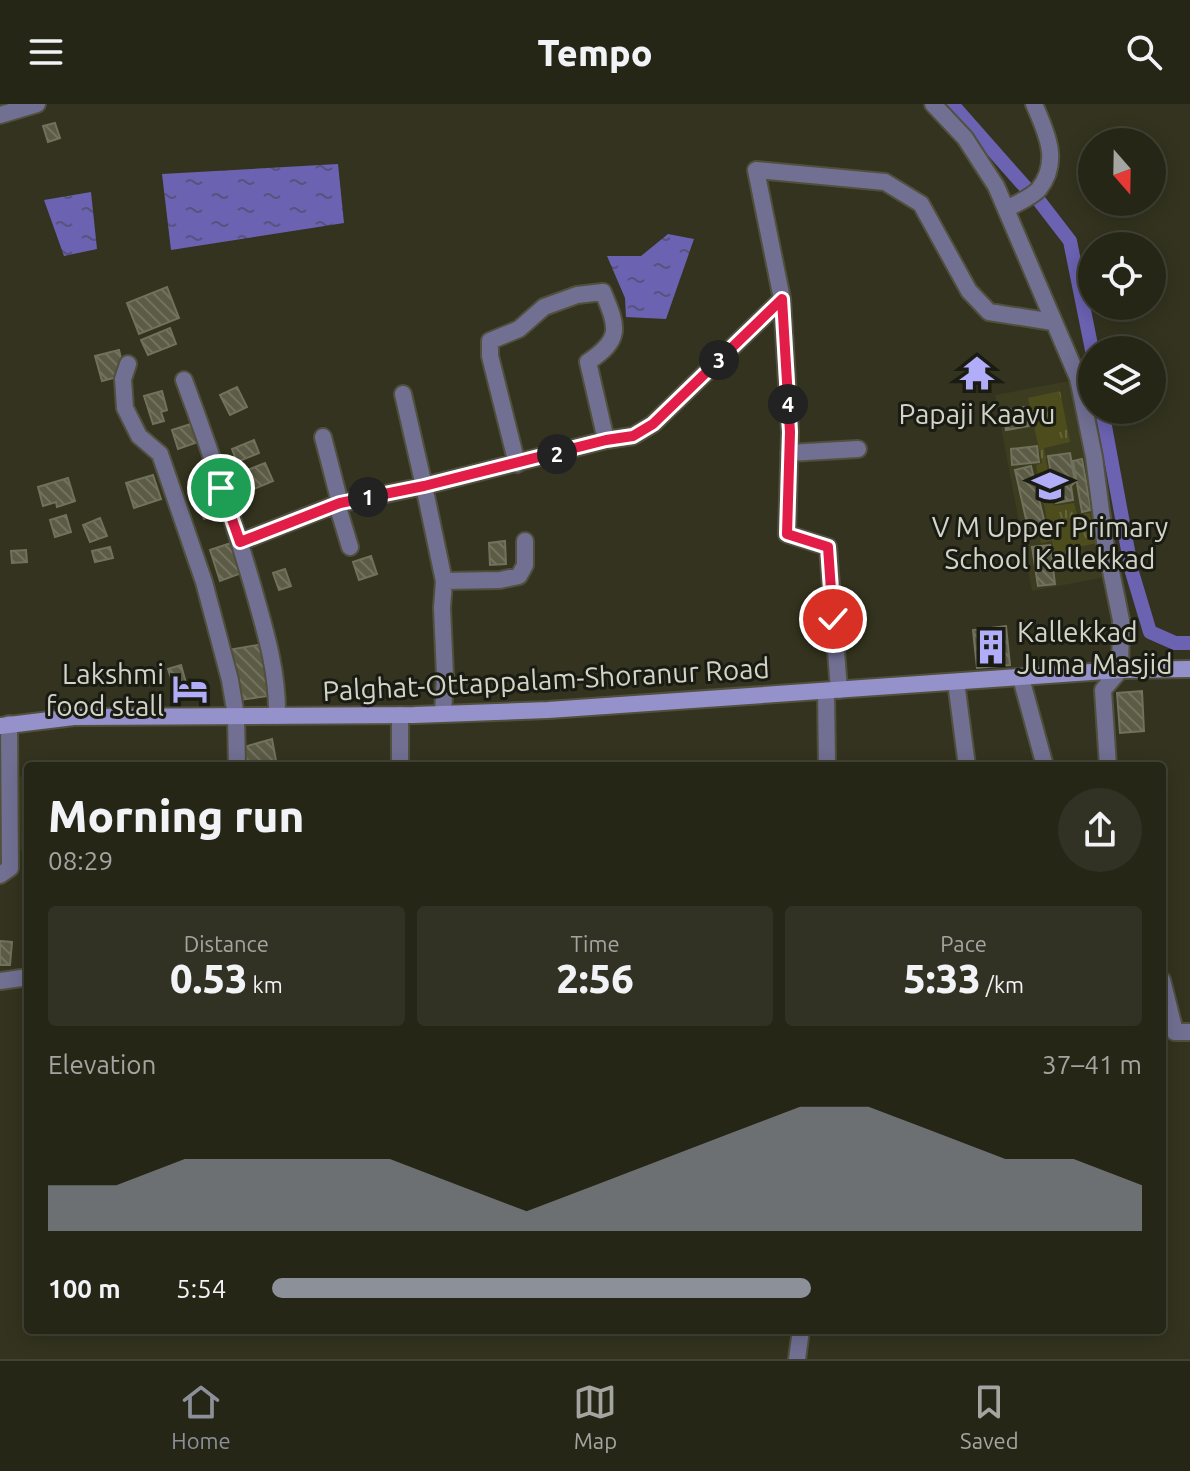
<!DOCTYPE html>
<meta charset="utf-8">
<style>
body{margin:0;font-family:Ubuntu,sans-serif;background:#323224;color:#f1f3f6;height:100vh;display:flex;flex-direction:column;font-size:30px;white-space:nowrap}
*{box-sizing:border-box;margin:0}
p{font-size:26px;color:#a4a5a1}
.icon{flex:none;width:44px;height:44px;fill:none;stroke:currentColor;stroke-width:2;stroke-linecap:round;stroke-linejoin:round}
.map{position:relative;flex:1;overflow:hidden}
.drawer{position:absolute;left:24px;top:658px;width:1142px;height:572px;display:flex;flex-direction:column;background:#262617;border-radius:8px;box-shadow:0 4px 20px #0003,0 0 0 2px #424336}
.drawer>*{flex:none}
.needle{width:52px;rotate:160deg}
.controls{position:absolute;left:1078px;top:24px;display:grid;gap:16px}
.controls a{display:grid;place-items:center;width:88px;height:88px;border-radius:50%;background:#262617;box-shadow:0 4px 20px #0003,0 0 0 2px #424336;font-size:40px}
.pin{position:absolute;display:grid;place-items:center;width:68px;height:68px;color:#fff;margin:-34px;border:4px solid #fff;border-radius:50%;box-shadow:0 2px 8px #0007}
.km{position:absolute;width:40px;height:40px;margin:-20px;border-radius:50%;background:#222;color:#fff;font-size:22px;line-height:40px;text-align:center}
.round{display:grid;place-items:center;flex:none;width:84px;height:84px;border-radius:42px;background:#323224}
.head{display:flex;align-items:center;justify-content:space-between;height:136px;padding:0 24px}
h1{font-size:44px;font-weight:800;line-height:60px}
.stats{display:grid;grid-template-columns:repeat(3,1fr);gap:12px;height:136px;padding:8px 24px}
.stats div{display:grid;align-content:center;border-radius:8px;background:#323224;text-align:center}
.stats b{font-size:40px;font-weight:800}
.stats small{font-size:22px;font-weight:400}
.stats p{font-size:22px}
.chart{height:224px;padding:16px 24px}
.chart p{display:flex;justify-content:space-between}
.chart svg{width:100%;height:144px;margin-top:8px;fill:#8c9099;opacity:.7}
ul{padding:0 24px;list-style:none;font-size:26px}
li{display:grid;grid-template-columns:128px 96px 1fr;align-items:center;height:60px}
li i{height:20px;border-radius:10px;background:#8c9099}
header{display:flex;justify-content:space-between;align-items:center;height:104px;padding:0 24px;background:#262617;font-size:36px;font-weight:800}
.dock{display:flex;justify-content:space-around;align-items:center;height:112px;border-top:2px solid #424336;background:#262617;font-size:22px;color:#a4a5a1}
.dock a{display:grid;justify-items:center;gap:4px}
.dock .current{color:#8c9099}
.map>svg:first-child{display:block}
.built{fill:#3c3c21}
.park{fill:url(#park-tufts)}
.water{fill:url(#water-ripples)}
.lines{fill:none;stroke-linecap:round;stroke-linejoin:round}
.canal{stroke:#6b62b2;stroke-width:14}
.building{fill:url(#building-back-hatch);stroke:#71725b;stroke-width:2}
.minor-casing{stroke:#50503d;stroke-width:20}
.secondary-casing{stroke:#50503d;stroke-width:20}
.minor{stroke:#717093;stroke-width:16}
.secondary{stroke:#9591ca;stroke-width:16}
.route-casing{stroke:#fff;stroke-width:16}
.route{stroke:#e11d48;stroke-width:10}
.labels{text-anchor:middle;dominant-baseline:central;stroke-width:6;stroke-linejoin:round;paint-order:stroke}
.poi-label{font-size:28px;fill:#d3d4c8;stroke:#1a1b12}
.street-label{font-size:28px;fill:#d3d4c8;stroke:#1a1b12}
</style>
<header><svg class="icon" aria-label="menu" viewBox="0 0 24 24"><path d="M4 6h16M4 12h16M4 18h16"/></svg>Tempo<svg class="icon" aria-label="search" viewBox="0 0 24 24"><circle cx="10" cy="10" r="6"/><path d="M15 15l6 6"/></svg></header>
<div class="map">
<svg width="1190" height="1255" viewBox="0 0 1190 1255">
<defs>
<pattern id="park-tufts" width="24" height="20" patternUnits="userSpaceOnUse" patternTransform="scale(2)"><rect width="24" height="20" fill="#4c4c1d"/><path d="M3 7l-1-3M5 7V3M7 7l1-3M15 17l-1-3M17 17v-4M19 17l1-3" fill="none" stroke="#65653c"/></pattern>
<pattern id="water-ripples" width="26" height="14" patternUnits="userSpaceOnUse" patternTransform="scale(2)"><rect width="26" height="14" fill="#6b62b2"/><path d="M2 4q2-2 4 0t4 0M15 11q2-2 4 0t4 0" fill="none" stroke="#57537d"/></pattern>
<pattern id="building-back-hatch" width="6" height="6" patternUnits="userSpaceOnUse" patternTransform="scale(2)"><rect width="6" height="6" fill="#5b5b46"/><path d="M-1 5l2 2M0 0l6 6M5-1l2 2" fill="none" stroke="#72725f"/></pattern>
</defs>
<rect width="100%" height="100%" fill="#33331f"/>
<path class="built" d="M1069 277 1106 473 1032 487 995 291Z
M28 672V746L17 747 12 673Z"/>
<path class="park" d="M1060 287 1070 338 1044 344 1054 402 1074 399 1077 411 1090 409 1097 439 1079 443 1082 460 1057 466 1052 437 1041 439 1038 424 1048 421 1036 361 1042 359 1028 294Z"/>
<path class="water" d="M338 60 344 119 171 146 162 70Z
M91 88 97 145 64 152 44 96Z
M668 130 694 135 666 215 626 213 625 194 607 152H641Z"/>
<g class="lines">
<path class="canal" d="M952 0 1027 85
M1040 98 1070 137 1092 246
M1102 306 1132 468 1150 528 1175 539H1190"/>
</g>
<path class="building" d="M55 19 60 34 48 38 43 22Z
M167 183 179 214 139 230 127 199Z
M170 224 176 240 148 251 141 236Z
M119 246 125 271 102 277 95 252Z
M237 283 247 303 230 311 220 291Z
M162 287 167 306 161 308 164 317 153 320 144 292Z
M1025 303 1029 322 1006 326 1002 307Z
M194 319 201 337 178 345 172 326Z
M254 336 259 349 237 358 232 345Z
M1037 342 1039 358 1012 361 1011 345Z
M1070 349 1075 378 1071 382 1073 396 1056 399 1048 352Z
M1082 355 1091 406 1082 408 1073 357Z
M265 359 273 377 247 388 240 369Z
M1031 362 1045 420 1028 424 1015 366Z
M153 371 161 395 134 404 126 379Z
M68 374 75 397 57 403 56 398 43 402 38 383Z
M217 384 226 406 204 415 195 392Z
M66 411 71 428 55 433 50 416Z
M100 414 107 432 90 438 83 421Z
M237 437 247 467 220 477 210 446Z
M505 437 506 460 490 461 489 439Z
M1050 441 1055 480 1038 482 1032 443Z
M110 443 113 454 95 458 92 447Z
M26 446 27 458 12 459 11 447Z
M371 452 377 470 359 476 353 458Z
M285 465 291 482 279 486 273 469Z
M1006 522 1010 561 977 564 973 526Z
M264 540 275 591 240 596 228 546Z
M181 561 186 579 174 583 168 565Z
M1142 587 1144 627 1120 629 1117 589Z
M272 635 277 662H248L244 643Z
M0 837 12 838 10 861H0Z"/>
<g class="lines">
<g class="minor-casing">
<path id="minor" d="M933 0 965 34 996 82 1078 274 1094 353 1105 438 1121 516 1120 566 1103 586 1108 662
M0 11 37 0
M1006 105C1016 100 1032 93 1039 85 1061 57 1046 28 1034 0
M128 260 123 275 125 304 139 332 160 350 204 478 230 576 236 612 237 662
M184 276C209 343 232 411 252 480 264 523 278 566 277 612
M403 290 424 382 606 336 633 332 653 320 782 195
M323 333 340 399
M789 349 858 345
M517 360 490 252V237L519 225 544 203 577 191 603 188C618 224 622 235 588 258L606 336
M240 438 337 400
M350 443 337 400 424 382 444 477 442 504 445 572 443 609
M444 477 500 476 519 472 525 461V437
M1021 574 1045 662
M956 578 967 662
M839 586 828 443 787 430 790 328 782 195 756 66 885 78 921 100 969 187 989 208 1053 218
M826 587 827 662
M400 611V662
M0 771 10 764 9 620
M1162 876 1175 928H1190
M0 877 28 873
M797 1255 801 1226"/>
</g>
<g class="secondary-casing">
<path id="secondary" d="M0 622 74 613 414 611 548 606 1120 566 1190 565"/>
</g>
<use href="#minor" class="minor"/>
<use href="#secondary" class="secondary"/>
</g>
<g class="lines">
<g class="route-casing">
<path id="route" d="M221 384 240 438 340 399 424 382 606 336 633 332 653 320 782 195 790 328 787 430 828 443 833 515"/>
</g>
<use href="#route" class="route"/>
</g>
<defs>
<g id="temple-bare" transform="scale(2.76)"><path d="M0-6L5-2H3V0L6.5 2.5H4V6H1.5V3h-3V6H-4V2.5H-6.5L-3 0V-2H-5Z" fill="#b2adf9" stroke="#1a1b12" stroke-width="2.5" paint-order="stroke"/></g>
<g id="school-bare" transform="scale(2.76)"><path d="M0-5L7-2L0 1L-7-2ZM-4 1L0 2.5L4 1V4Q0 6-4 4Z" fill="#b2adf9" stroke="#1a1b12" stroke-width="2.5" paint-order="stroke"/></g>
<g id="building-bare" transform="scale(2.76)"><path d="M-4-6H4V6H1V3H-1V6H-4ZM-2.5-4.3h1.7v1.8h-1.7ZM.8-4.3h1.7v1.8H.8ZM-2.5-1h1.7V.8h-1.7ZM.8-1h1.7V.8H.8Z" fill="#b2adf9" stroke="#1a1b12" stroke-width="2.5" paint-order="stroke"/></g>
<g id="hotel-bare" transform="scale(2.76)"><path d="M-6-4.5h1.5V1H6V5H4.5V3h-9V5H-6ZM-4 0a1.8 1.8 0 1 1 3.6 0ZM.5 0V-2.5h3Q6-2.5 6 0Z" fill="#b2adf9" stroke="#1a1b12" stroke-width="2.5" paint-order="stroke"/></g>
</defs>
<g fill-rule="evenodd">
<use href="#temple-bare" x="977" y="269"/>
<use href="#school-bare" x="1050" y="382"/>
<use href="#building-bare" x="991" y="543"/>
<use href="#hotel-bare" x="190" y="585"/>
</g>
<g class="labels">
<g class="poi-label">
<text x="977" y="309">Papaji Kaavu</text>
<text x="1050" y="422">V M Upper Primary<tspan x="1050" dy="32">School Kallekkad</tspan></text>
<text x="1017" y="527" text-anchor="start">Kallekkad<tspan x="1017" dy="32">Juma Masjid</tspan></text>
<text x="164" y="569" text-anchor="end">Lakshmi<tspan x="164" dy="32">food stall</tspan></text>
</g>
<g class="street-label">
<text transform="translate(546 575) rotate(-3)">Palghat-Ottappalam-Shoranur Road</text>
</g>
</g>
</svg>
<div class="controls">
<a><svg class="needle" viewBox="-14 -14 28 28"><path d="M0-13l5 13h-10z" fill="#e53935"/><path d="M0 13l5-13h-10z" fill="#a4a5a1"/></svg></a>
<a><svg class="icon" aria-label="locate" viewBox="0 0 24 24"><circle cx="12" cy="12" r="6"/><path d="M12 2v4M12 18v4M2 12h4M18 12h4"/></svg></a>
<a><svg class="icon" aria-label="layers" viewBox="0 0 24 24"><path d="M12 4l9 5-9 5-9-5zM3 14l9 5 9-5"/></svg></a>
</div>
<div class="pin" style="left:221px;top:384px;background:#1e9e55"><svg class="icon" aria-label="arrive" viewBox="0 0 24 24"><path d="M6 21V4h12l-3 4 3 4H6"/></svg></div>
<div class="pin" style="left:833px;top:515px;background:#d93025"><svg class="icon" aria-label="check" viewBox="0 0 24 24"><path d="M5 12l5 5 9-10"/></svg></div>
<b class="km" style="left:368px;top:393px">1</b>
<b class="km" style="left:557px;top:350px">2</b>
<b class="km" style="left:719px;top:256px">3</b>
<b class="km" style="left:788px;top:300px">4</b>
<section class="drawer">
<div class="head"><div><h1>Morning run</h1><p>08:29</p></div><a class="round"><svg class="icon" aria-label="share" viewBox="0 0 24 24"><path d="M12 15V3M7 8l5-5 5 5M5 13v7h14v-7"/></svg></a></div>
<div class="stats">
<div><p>Distance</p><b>0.53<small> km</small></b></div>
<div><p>Time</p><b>2:56</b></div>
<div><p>Pace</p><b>5:33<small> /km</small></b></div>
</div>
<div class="chart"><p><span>Elevation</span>37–41 m</p>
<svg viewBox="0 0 160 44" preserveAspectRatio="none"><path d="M0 44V30L10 30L20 22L30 22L40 22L50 22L60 30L70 38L80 30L90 22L100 14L110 6L120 6L130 14L140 22L150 22L160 30V44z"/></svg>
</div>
<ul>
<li><b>100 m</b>5:54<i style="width:62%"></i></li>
</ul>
</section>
</div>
<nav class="dock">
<a class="current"><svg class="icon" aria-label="home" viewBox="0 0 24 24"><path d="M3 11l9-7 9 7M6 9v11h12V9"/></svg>Home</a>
<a><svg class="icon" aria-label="map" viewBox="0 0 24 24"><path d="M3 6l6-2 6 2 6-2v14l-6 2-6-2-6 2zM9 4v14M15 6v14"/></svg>Map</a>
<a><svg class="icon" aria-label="saved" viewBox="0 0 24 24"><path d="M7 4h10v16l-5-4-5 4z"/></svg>Saved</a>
</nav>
